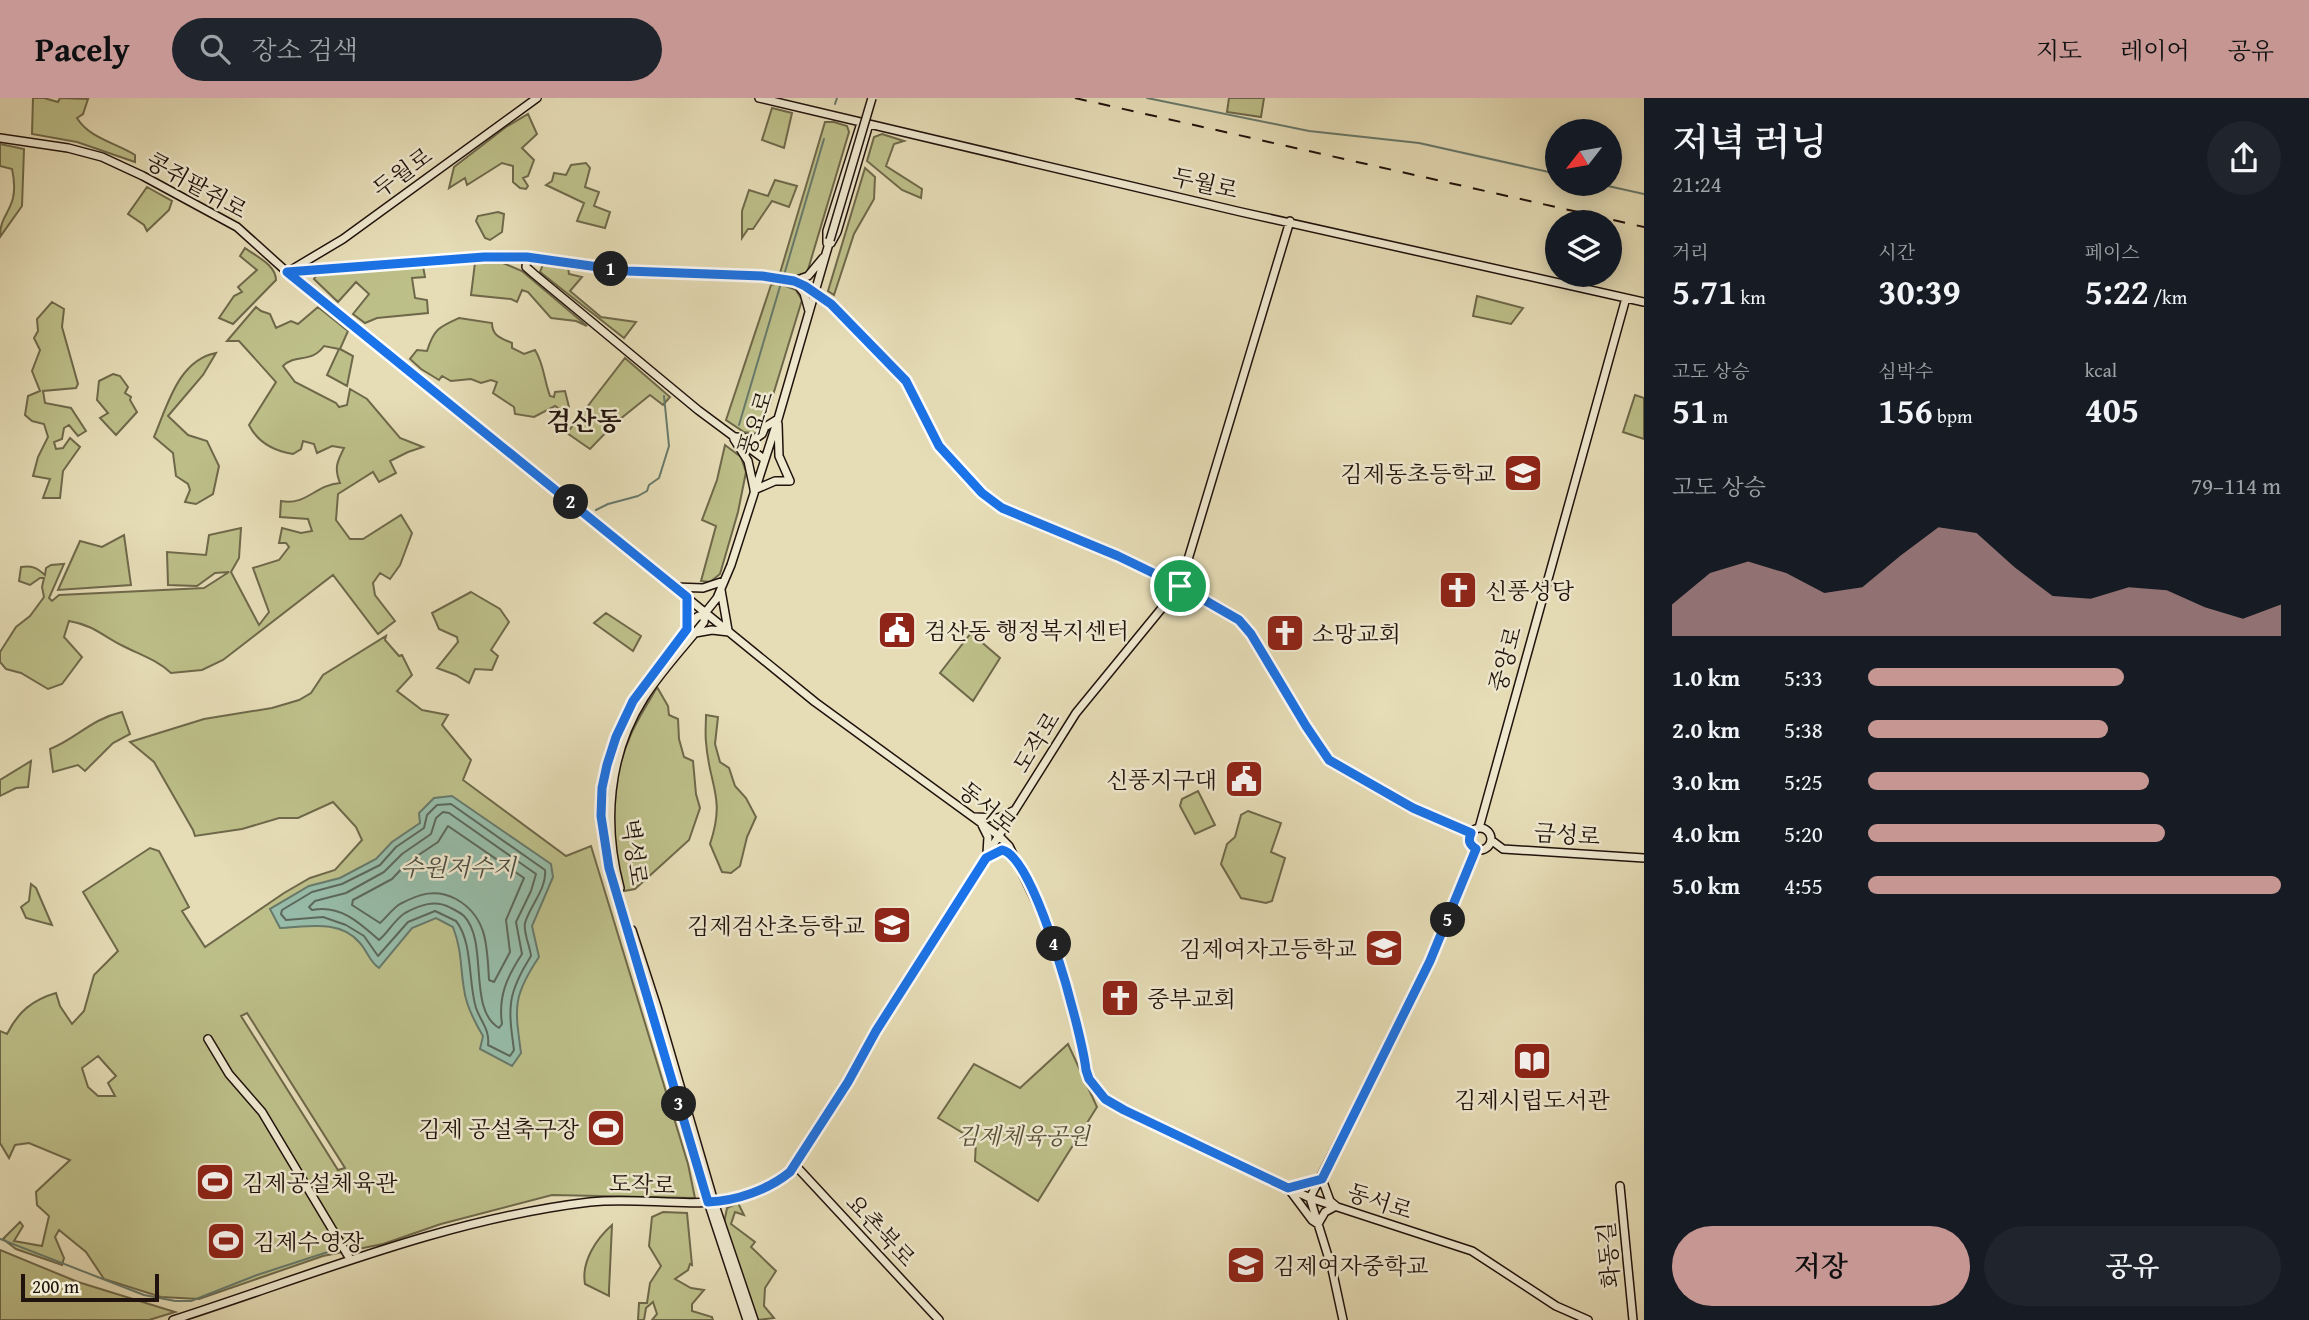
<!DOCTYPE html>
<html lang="ko">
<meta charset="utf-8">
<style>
body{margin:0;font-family:"Gentium Book Plus","Noto Serif KR",serif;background:#20242c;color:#f1f3f6;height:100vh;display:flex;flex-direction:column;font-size:26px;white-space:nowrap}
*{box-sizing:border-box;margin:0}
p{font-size:23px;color:#9ea1a6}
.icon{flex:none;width:38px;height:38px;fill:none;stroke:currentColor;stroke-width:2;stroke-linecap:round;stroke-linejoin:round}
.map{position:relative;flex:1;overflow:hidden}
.details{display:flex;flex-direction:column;background:#171b24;width:665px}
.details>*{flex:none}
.needle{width:46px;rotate:239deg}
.controls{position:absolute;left:1545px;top:21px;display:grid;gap:14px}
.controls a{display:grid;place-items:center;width:77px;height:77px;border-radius:50%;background:#171b24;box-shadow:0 4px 18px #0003;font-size:35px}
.scale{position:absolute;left:21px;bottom:18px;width:138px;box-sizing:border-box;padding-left:7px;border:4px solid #20120c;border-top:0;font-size:19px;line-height:24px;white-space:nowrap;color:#20120c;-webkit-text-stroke:5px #efe9d0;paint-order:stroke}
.pin{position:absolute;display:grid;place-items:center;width:60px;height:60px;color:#fff;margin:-30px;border:4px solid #fff;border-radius:50%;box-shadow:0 2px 7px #0007}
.km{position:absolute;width:35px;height:35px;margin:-18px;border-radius:50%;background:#222;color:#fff;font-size:19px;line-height:35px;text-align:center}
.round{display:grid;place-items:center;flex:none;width:74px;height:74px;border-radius:37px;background:#20242c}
.head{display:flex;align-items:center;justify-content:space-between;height:119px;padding:0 28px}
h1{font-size:38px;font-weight:600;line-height:52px}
.stats{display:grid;grid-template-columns:repeat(3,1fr);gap:10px;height:119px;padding:7px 28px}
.stats div{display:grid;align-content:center}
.stats b{font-size:35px;font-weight:600}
.stats small{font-size:19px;font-weight:400}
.stats p{font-size:19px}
.chart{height:196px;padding:14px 28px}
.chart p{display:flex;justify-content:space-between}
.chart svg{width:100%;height:126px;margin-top:7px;fill:#c59692;opacity:.7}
.button{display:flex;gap:14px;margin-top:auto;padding:14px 28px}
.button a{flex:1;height:80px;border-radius:42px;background:#c59692;color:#111;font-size:28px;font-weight:600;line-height:80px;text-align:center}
.button a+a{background:#20242c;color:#f1f3f6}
ul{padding:0 28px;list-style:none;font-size:23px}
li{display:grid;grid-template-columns:112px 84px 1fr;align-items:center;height:52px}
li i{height:18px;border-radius:9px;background:#c59692}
header{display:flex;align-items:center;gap:42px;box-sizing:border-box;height:98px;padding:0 35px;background:#c59692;color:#111}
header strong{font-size:33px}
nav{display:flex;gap:38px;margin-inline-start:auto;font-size:24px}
.search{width:490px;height:63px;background:#20242c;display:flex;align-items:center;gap:18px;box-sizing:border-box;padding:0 24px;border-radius:38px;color:#9ea1a6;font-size:26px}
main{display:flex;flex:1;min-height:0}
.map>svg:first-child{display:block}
.green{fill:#bdbf89;stroke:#6e684a;stroke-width:2;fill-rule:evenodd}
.water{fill:#97bdaa;stroke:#67796b;stroke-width:2}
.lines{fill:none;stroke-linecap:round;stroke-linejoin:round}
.shore{stroke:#5c685b;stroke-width:2}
.stream{stroke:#67796b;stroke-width:2}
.secondary-casing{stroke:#20120c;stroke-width:10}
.secondary{stroke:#efe9d0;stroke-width:7}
.rail{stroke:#20120c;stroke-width:2;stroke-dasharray:12 12;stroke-linecap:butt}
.secondary-bridge-casing{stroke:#20120c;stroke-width:10;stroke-linecap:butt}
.secondary-bridge{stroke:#efe9d0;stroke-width:7}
.route-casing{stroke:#fff;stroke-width:14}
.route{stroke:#1a73e8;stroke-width:9}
.labels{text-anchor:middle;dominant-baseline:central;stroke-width:5;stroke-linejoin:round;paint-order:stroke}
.street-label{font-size:23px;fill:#20120c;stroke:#efe9d0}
.poi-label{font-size:23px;fill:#20120c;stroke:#efe9d0;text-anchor:start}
.park-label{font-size:23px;font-style:italic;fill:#574f38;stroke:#efe9d0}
.water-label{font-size:24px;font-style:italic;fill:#4a4e43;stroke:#efe9d0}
.quarter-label{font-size:26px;font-weight:bold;fill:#20120c;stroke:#efe9d0}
</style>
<header>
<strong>Pacely</strong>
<div class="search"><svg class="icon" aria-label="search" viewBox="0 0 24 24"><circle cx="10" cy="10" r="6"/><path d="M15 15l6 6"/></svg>장소 검색</div>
<nav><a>지도</a><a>레이어</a><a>공유</a></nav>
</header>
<main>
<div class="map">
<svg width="1644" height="1222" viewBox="0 0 1644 1222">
<rect width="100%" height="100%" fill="#e6ddb7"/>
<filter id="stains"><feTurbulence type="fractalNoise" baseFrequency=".00286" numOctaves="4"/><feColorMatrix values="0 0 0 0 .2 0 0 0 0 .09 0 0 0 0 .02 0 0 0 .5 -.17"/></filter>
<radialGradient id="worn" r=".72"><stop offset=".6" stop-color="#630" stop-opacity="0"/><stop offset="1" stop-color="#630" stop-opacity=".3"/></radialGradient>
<path class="green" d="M33 0H44L58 4 60 0 88 1 83 16 77 20C89 40 116 45 135 57V64L77 44 32 36Z
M1229 0H1264L1261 19 1227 14Z
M772 10 792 15 784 50 762 42Z
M528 16 537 36 522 50 534 62 528 78 523 80 528 88 526 91 520 90 513 84V68L502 65 467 87 465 80 449 90 454 69 506 29Z
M825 24H834L847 28 849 34 807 175 795 178 780 175Z
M882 36 904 43 894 46 886 68 922 91 921 100 902 92 867 63 874 39Z
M0 46 24 51 22 108 0 139C0 120 9 116 13 100 15 91 14 80 12 71L0 68Z
M586 65 590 70 585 89 599 94 594 108 610 114 605 130 577 123 584 105 546 87 552 83 554 75 566 77 571 67Z
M865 70 875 79 874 101 854 136 834 197 828 193Z
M775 82 797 88 789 109 772 103 753 131H748L742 140V113L749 92 768 98Z
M147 89 172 103 169 112 147 133 144 127 128 116Z
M498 114 504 116 502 134 490 142 485 140 476 123 478 118Z
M245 150C257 159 276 167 276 182L233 226 219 220 234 198 242 194 238 189 257 172 240 158Z
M498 163 522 173 587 228 576 223 551 220 528 194 522 192 517 204 511 201 471 197 475 165Z
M544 164 568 169 569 176 582 179 570 193 601 219 636 224 624 240 540 174Z
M423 168 425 179 412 180 415 200 427 202 428 215 377 220 365 225 353 216 369 196 356 184 338 204 314 181 318 175Z
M778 185 796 192 802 202 770 307 758 336 744 334 726 322 771 187Z
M1477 198 1523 210 1511 226 1473 218Z
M52 204 64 211 62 229 78 286 76 290 43 293 45 305 71 310 86 333 78 338 69 327 64 330 62 341 54 344 56 351 63 350 70 340 80 349 63 373 60 400H43L50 381 33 378 38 359 48 339 44 326 32 323 25 317 28 298 40 293 32 273 40 252 34 240 38 233 37 221Z
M256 209 261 213 270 216 276 230 291 223 298 226 318 209 348 233 340 251 353 258 347 288 327 277 339 251 324 248C311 266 296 255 283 268L295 284 336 305 339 309 347 307 350 291 367 301 400 340 423 349 408 354 390 363 396 375 379 384 373 374 338 396 336 422 350 441H363L401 417 412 435 400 467 390 481 380 475 373 485 375 497 395 523 378 536 333 477 223 562 202 572 171 575C157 562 141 557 123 548 103 538 93 527 69 523L64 539 82 559 62 586 48 591 21 575 6 571 0 564V554L16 529 30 518 44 499 42 489 44 480H40L30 487 19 483 21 469C32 467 37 470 45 477L46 470 51 467 64 466 49 500 52 503 59 497 204 490 229 474 215 475 197 488 168 487 167 454 206 457 209 437 241 430 239 460 231 474 259 527 269 514 253 470 279 462 289 449 286 445H279L282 430 301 435 312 433 308 421 280 419 281 403C306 408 315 387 340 385 334 370 337 364 344 350L332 348 317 355 314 346 303 343 301 351 293 356C274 353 258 345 249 327L276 284 239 243H227Z
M459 220 492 225C492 238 501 240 512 245V250L524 256 535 252C544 266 544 282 550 298L554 299 555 294 565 293 569 309 567 316 555 308 534 319 515 316 514 309 493 295 497 284 491 282 481 285 471 281 451 283 442 278 439 282 421 271 410 261 417 252 427 253C434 231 439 229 459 220Z
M216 255 203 277 168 318 188 337 207 343 219 368 213 396 196 406 185 404 190 392 188 386 176 378 173 355 154 339C167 309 178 262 216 255Z
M625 260 670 299 663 307 650 297 614 326 590 351 567 335Z
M113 276 120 278 128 289 125 295 131 299 130 302 137 314 116 337 100 320 108 315 97 302 99 283Z
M1635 297 1644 300V341L1623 334Z
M725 347 741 359 746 374 738 414 720 476 710 484 701 483 716 428 702 422 717 382Z
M124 437 131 487 58 492 80 443 102 449Z
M471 494 500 511 509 524 491 552 498 558 492 572 475 571 469 585 456 577 437 570 458 544 457 539 439 531 432 515Z
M606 515 641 538 633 553 594 525Z
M971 535 1000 560 973 603 940 575Z
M386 538 385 542 399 558 402 557 412 577 397 593 422 612 448 617 442 627 471 662 463 682 566 758 591 748 688 1066 695 1100 552 1097 441 1126 383 1146 323 1158 199 1201 161 1199 104 1181 86 1154 59 1132 55 1139 64 1160 62 1167 16 1151 3 1141 20 1124 23 1128 14 1143 42 1148 49 1118 37 1107 36 1094 70 1062 29 1045 15 1047 9 1060 0 1045V933L7 936C18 914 32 902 56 895L60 908 72 926 84 913 94 877 118 853 83 794 150 750 159 753 189 809 182 813 205 849 284 795 310 780 335 772 362 742 356 729 333 704 298 720H279L242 731 195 738 193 732 154 664 130 644 204 621 272 610 299 602 311 595 323 577ZM247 915 345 1070 338 1072 241 918ZM98 958 116 978 108 985 115 998H98L88 989 82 970Z
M657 589 668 608 669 617 678 621 679 641 684 659 693 663 696 696 700 710 689 742 635 791 624 793C610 742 607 691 629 641 636 623 648 606 657 589Z
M122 614 130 636 113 645 85 673 78 667 53 674 50 651C76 641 91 621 122 614Z
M706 617 718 619 715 646 720 664 729 670 735 688 746 700 756 719 747 739 740 768 731 775 722 774 710 746C726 699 709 688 706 644 705 635 706 626 706 617Z
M31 663 28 689 16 690 0 698V682Z
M1198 693 1215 727 1195 736 1180 708 1182 701Z
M1248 713 1281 725 1271 754 1285 760 1272 803 1266 805 1241 800 1221 766 1227 746 1235 739 1241 717Z
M31 786 36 790 52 827 26 820 21 809 29 803Z
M1068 946 1097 1009 1038 1103 975 1063 976 1043 938 1020 974 966 1020 990Z
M738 1105 744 1117 735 1114 731 1126 755 1144 751 1149 776 1173 765 1190 764 1208 774 1220 757 1222 724 1125 727 1110Z
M663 1114 687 1115 692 1167 690 1166 688 1172 675 1181 691 1190 704 1192 692 1206V1213L712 1219 713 1222H652L657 1216 653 1204 646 1210 644 1222H638L639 1205H647L650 1185 661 1168 649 1148 652 1119Z
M612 1127 609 1192V1198L585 1186C581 1164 596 1141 612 1127Z
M0 1152 78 1184 175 1214 149 1222H0Z"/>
<path class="water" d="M452 698 551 766 553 779 532 828 539 859C512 899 515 910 521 955L512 968 480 951 483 938C474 923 466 908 464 891 460 867 462 853 453 829L436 820 412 830 379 870C369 863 367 852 359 844 339 821 307 829 280 830L270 811 309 788 340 780 376 761 392 744 420 725 419 715 434 700Z"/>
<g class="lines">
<path class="shore" d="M451 706 545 772C547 791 530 807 525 825 523 834 530 848 531 858 507 896 508 909 514 952L510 958 488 947C490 932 481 924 476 910 468 884 473 844 456 823L435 813 408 824 378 858 364 838 346 827 323 819 286 822 281 816 282 812 312 794 342 786 380 767 396 749 424 730 427 717 437 707Z
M443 714 449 715 536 776 531 793 516 824 522 856C507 879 498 898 502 926L499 930C467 911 489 844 464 818 461 815 455 812 451 810 435 801 420 807 405 815 394 822 388 835 379 842 360 825 340 806 312 812L309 809 315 803 346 795 384 774 402 756 431 736 436 720Z
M448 728 524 780 506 822 510 854 494 884 489 882C487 849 488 819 456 801 436 790 419 796 400 806 392 811 387 819 380 825L352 807 353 802 392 781 408 764 438 744Z"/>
<path class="stream" d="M1147 0 1309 33 1419 45 1558 76
M835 6 837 0
M1599 86 1644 96
M784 177 824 41
M739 327 781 185
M596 412 608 406 638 398 647 393 649 387 659 380 669 348 664 298
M0 1141 144 1197 175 1203H191L257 1177 334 1152"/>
<g class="secondary-casing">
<path id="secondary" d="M759 0 1241 114 1644 204
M0 40 68 50 102 59 143 78 237 129 287 174 815 604 999 738 1009 748 1050 833 1075 919 1086 972 1089 981 1105 1001 1161 1031 1310 1100 1472 1153 1556 1208 1588 1222
M827 145V133L861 25
M831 145 837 134 869 26
M527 159 526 169 534 176 698 312 764 361
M291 172 343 141 537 0
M288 174 484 159H527L627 173 763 179 794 183 805 188 831 206 906 283 939 348 982 395 1002 410 1118 458 1180 488 1239 522 1251 536 1306 628 1329 662 1413 710 1471 735
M795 183 808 178 823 160
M797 186 804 195 809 213
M736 339 755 341 762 336 765 329 778 321
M734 341 748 363 754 391
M754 392 775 383H790L779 358 778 326
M674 489 703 490 724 483
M721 492 728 532
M687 499V530
M695 535 712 532 729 534
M974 719 998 720 1013 713
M982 727 988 739 987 756
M1479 730 1626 200
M1469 741a11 11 0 1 1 22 0a11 11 0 1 1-22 0Z
M1491 742 1503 751 1644 760
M989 757 1002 752 1013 757
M620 790C603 726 608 657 644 600 661 573 684 549 704 524L705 515
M632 832 657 909 714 1104 754 1222
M208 941 229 976 262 1014 350 1161
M795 1067 939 1222
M1322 1081 1330 1103 1336 1108 1325 1114 1318 1126 1312 1122 1288 1090Z
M1620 1088 1633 1222
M173 1222C310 1178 446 1121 590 1104 660 1096 728 1124 790 1074L848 983 876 933 1076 615 1180 488 1290 123
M747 1222 708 1104 609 770C606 753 602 735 601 717 600 637 650 577 697 519L705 515 717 500 731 467 778 321 830 142
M1343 1222 1332 1171 1310 1100 1430 863 1476 751"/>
</g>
<use href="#secondary" class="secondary"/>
<path class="rail" d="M1075 0 1644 129"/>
<g class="secondary-bridge-casing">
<path id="secondary-bridge" d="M830 142 872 0"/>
</g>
<use href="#secondary-bridge" class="secondary-bridge"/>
</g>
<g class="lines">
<g class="route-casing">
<path id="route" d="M484 159H527L627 173 762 178 794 183 805 188 831 206 906 283 939 348 982 395 1002 410 1118 458 1180 488 1239 522 1251 536 1306 628 1329 662 1413 710 1471 735C1468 743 1469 746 1476 751L1430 863 1322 1081 1288 1090 1124 1012 1105 1001 1089 981 1086 972C1082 937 1036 758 1002 752L986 760 876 933 848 984 790 1074C768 1092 736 1103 708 1104L609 770 601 718 602 690 607 667 616 639 633 603 687 531V499L287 174Z"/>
</g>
<use href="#route" class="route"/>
</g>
<defs>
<g id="school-square" transform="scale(2.0125)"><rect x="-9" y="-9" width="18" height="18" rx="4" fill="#8f2418" stroke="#efe9d0"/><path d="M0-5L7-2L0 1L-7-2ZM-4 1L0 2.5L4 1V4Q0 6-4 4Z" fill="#fff"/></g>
<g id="church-square" transform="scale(2.0125)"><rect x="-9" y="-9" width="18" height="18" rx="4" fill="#8f2418" stroke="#efe9d0"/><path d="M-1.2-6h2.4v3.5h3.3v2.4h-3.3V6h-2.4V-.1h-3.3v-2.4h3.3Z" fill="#fff"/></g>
<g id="civic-square" transform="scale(2.0125)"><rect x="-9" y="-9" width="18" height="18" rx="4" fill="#8f2418" stroke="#efe9d0"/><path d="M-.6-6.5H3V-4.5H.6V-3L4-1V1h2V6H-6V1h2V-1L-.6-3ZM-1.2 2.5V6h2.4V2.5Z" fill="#fff"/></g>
<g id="library-square" transform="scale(2.0125)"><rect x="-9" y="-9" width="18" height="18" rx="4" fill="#8f2418" stroke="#efe9d0"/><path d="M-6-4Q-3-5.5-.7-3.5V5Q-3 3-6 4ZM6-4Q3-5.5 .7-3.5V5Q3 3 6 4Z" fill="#fff"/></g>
<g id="stadium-square" transform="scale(2.0125)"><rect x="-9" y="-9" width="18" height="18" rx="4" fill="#8f2418" stroke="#efe9d0"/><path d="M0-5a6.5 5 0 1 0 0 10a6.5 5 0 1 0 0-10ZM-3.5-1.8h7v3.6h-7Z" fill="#fff"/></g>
</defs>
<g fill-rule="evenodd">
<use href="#school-square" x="1523" y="375"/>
<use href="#church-square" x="1458" y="492"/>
<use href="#civic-square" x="897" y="532"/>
<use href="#church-square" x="1285" y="535"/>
<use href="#civic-square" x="1244" y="681"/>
<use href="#school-square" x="892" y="827"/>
<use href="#school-square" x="1384" y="850"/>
<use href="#church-square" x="1120" y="900"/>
<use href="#library-square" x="1532" y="963"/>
<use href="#stadium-square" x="606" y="1030"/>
<use href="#stadium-square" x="215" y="1084"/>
<use href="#stadium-square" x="226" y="1143"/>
<use href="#school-square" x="1246" y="1167"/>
</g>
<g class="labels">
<g class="street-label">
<text transform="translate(402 74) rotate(-36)">두월로</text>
<text transform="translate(1205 85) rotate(13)">두월로</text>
<text transform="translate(197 87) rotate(29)">콩쥐팥쥐로</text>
<text transform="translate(755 325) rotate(-72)">풍요로</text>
<text transform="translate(1505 561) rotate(-75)">중앙로</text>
<text transform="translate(1036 644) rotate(-58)">도작로</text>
<text transform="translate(988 709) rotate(39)">동서로</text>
<text transform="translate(1567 736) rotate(4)">금성로</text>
<text transform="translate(635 754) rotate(82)">벽성로</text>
<text transform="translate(642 1086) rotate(2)">도작로</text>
<text transform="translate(1380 1103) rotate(18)">동서로</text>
<text transform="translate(881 1132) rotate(47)">요촌북로</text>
<text transform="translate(1608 1157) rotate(-95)">화동길</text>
</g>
<g class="poi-label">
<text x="1496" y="375" text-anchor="end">김제동초등학교</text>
<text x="1485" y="492">신풍성당</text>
<text x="924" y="532">검산동 행정복지센터</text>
<text x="1312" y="535">소망교회</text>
<text x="1217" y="681" text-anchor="end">신풍지구대</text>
<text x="865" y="827" text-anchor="end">김제검산초등학교</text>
<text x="1357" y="850" text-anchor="end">김제여자고등학교</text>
<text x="1147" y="900">중부교회</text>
<text x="1532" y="1001" text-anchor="middle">김제시립도서관</text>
<text x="579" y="1030" text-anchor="end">김제 공설축구장</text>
<text x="242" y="1084">김제공설체육관</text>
<text x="253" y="1143">김제수영장</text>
<text x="1273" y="1167">김제여자중학교</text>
</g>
<g class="park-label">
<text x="1023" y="1037">김제체육공원</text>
</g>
<g class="water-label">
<text x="458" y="769">수원저수지</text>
</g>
<g class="quarter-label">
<text x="584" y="322">검산동</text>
</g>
</g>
<rect width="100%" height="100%" filter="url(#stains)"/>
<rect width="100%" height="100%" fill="url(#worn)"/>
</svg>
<div class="controls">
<a><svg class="needle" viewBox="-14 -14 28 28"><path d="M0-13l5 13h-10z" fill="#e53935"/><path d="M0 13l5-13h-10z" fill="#9ea1a6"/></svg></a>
<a><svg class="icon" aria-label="layers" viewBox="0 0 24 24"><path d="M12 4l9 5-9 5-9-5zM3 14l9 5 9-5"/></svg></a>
</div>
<div class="scale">200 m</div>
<div class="pin" style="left:1180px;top:488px;background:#1e9e55"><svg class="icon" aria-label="arrive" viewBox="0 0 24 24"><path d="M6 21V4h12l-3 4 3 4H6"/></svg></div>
<b class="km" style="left:611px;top:171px">1</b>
<b class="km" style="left:571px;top:404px">2</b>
<b class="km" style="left:679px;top:1006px">3</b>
<b class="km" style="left:1054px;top:846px">4</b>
<b class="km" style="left:1448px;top:822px">5</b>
</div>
<section class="details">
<div class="head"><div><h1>저녁 러닝</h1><p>21:24</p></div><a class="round"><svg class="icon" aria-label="share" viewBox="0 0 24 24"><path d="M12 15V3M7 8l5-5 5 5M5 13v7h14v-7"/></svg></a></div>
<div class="stats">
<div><p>거리</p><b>5.71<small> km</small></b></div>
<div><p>시간</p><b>30:39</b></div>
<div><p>페이스</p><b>5:22<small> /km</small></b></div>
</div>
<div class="stats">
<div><p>고도 상승</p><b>51<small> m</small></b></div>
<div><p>심박수</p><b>156<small> bpm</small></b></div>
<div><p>kcal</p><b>405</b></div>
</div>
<div class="chart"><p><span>고도 상승</span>79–114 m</p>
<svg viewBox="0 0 160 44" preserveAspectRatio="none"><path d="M0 44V33L10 22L20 18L30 22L40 29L50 27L60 16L70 6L80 8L90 20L100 30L110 31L120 27L130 28L140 34L150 38L160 33V44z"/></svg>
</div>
<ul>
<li><b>1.0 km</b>5:33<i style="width:62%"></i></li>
<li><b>2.0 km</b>5:38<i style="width:58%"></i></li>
<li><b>3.0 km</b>5:25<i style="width:68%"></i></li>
<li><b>4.0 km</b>5:20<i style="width:72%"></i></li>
<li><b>5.0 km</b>4:55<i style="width:100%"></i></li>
</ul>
<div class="button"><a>저장</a><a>공유</a></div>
</section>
</main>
